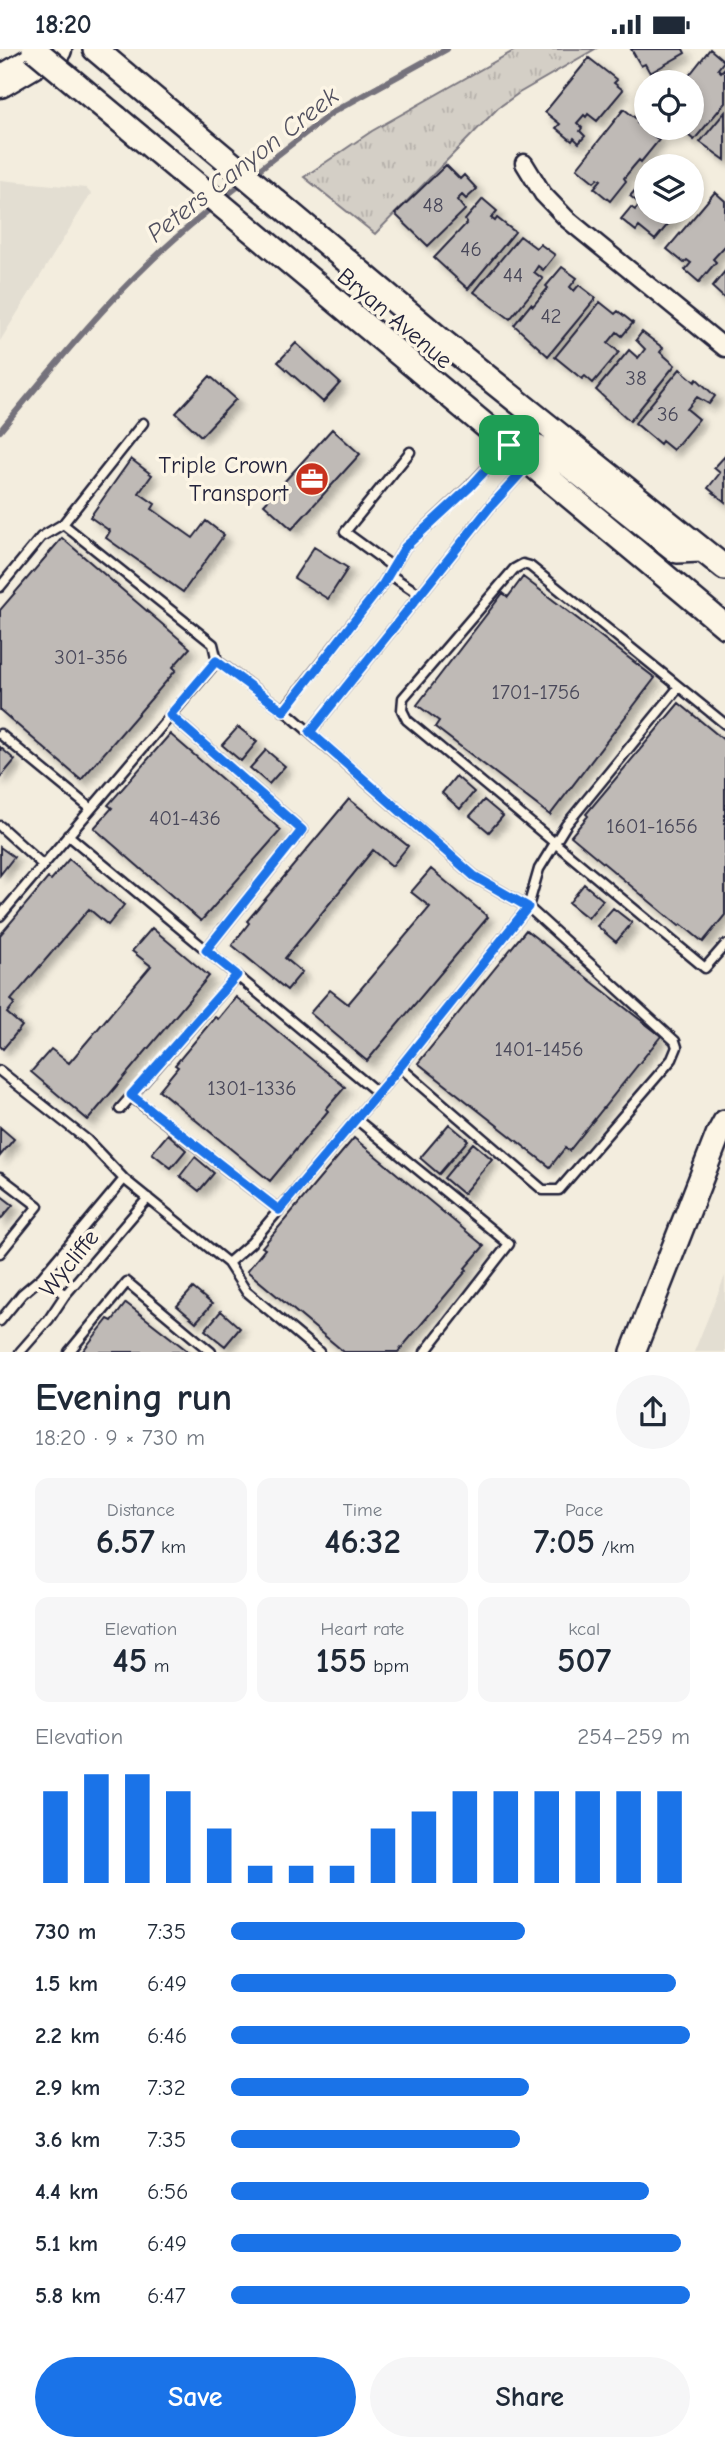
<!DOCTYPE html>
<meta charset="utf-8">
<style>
body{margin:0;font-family:"Comic Neue",sans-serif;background:#f6f6f7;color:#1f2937;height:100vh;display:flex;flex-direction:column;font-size:26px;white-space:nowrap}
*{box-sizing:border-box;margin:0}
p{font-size:23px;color:#747a83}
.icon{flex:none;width:38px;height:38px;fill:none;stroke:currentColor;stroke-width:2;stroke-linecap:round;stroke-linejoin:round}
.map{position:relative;height:1303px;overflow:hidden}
.details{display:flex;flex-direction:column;background:#fff;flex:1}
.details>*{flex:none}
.buttons{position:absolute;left:634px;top:21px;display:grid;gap:14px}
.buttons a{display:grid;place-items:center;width:70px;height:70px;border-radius:50%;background:#fff;box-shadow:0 4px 10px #0003;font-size:35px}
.pin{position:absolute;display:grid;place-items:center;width:60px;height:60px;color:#fff;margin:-30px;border-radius:14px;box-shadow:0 4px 10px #0006}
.round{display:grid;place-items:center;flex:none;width:74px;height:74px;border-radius:37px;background:#f6f6f7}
.head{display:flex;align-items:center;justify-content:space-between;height:119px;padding:0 35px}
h1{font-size:38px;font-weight:600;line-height:52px}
.stats{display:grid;grid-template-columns:repeat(3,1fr);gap:10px;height:119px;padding:7px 35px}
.stats div{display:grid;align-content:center;border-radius:14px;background:#f6f6f7;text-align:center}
.stats b{font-size:35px;font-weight:600}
.stats small{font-size:19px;font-weight:400}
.stats p{font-size:19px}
.chart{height:196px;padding:14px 35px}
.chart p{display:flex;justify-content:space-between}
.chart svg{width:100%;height:126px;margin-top:7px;stroke:#1a73e8;stroke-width:6}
.action{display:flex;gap:14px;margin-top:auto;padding:14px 35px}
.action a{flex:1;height:80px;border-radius:42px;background:#1a73e8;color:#fff;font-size:28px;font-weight:600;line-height:80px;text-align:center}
.action a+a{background:#f6f6f7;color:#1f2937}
ul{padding:0 35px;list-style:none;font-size:23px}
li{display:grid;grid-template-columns:112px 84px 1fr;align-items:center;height:52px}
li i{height:18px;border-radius:9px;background:#1a73e8}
.status{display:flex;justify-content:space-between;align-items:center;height:49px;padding:0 35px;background:#fff;direction:ltr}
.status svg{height:19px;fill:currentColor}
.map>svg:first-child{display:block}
.built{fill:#e3ded2}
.park{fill:url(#park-tufts);stroke:#7b7880;stroke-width:2}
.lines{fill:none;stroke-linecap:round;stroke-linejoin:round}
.stream{stroke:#75727b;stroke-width:6}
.building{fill:#bfbab6;stroke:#22223b;stroke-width:2;filter:url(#shadow)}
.service-casing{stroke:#22223b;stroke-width:13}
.minor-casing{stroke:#22223b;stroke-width:21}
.secondary-casing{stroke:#22223b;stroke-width:28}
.motorway-casing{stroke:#22223b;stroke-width:35}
.service{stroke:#fcf5e5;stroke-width:8}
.minor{stroke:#fcf5e5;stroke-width:16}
.secondary{stroke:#fcf5e5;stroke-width:23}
.motorway{stroke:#fcf5e5;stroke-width:30}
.secondary-bridge-casing{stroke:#22223b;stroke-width:28;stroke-linecap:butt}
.secondary-bridge{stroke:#fcf5e5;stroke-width:23}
.route-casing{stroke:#fff;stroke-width:14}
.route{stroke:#1a73e8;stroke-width:9}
.labels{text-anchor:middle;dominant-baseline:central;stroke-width:7;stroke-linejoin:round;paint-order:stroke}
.number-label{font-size:21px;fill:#49485a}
.street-label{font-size:24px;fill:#22223b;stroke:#fcf5e5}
.poi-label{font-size:24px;fill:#22223b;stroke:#fcf5e5;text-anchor:end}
.water-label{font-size:26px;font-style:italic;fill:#525160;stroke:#fcf5e5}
</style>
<div class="status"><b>18:20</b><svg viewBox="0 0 49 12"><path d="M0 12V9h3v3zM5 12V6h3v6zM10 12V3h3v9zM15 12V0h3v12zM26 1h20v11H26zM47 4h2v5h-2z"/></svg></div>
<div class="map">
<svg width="725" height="1303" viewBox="0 0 725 1303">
<defs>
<pattern id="park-tufts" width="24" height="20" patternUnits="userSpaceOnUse" patternTransform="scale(1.75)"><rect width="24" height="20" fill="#d4cfc6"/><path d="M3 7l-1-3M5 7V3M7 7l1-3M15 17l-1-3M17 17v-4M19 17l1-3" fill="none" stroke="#b6b1ab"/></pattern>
<filter id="shadow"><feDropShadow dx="6" dy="6" stdDeviation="3.5" flood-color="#0004"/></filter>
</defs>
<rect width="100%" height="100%" fill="#f3edde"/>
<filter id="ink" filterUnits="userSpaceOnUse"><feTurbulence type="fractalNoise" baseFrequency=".0143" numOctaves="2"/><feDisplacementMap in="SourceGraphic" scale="14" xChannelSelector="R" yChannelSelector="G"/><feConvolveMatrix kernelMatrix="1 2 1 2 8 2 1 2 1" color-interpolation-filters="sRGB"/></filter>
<g filter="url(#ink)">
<path class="built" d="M0 131 86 139 91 145 0 292Z
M725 1227V1303H694Z"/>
<path class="park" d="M517 0H595L519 44 498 59 375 185 304 128 372 82Z"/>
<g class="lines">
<path class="stream" d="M252 126 333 63 447 0
M222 150 244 133
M0 382C66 302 132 221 214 157"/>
</g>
<path class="building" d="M631 0H683L685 4 650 24 645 15 641 17Z
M710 0 724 12 718 20 721 23 725 19V54L694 91 682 81 683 79H691V33H684Z
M589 9 617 31 614 34 623 41 597 72 588 65 586 68 584 66 577 74 582 79 580 82 585 87 579 94 574 89 572 92 556 79 560 75 545 63Z
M624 60 639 72 637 74 659 91 641 113 639 111 633 118 624 129 626 132 610 152 594 139 601 131 598 129 594 133 577 119Z
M725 63V111L700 93Z
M446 116 460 130 464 126 477 140 466 150 462 146 457 151 465 161 428 197 395 165Z
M646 129V163H678L655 191 639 178 636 182 621 170 631 158 635 161 640 155 630 147Z
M715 143 725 152V197L713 210 716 213 699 233 685 221 691 214 687 211 684 214 667 200Z
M483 150 497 162 491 169 495 172 497 169 515 183 468 240 434 209 467 174 465 171Z
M520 187 536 199 540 195 555 206 543 221 538 217 534 223 543 230 510 270 474 243Z
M562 218 577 229 570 238 574 242 579 236 596 249 548 307 514 276 531 255 533 257 548 239 546 237Z
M725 222V250L712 238Z
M600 253 615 265 618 262 633 274 622 287 617 283 608 294 619 303 593 334 585 327 582 330 555 308Z
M642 283 663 299 660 303 675 316 630 372 596 341 629 301 638 309 645 300 636 291Z
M296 294 340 334 323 353 278 313Z
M680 320 695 333 697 330 715 347 709 355 697 348 687 360 699 370 673 401 662 392 660 395 635 374Z
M210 327 236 350 201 387 176 364Z
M332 380 360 405 292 480 264 455Z
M725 407V453L708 439 720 424 714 419Z
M131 410 152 426 139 444 155 455 152 460 193 489 206 472 224 486 183 543 106 489 110 482 90 468Z
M62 489 190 599 173 618 176 621 81 731 0 661V561Z
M314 498 348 519 328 550 294 529Z
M523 528 655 629 550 766 435 678 439 672 417 656 503 544 508 548Z
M679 654 725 692V866L703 893 681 875 679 877 571 787 588 767 586 765Z
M238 678 257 693 241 712 222 696Z
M170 685 281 781 201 872 94 779 112 759 108 756Z
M0 698 15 711 0 729Z
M266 701 285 717 269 735 250 719Z
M456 727 474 743 460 760 442 744Z
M349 750 408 797 392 817 373 801 285 909 302 923 287 941 232 896 249 874 247 872Z
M484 751 503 767 489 783 470 767Z
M0 798 14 808 0 826Z
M69 810 124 856 108 876 89 860 11 951 15 954 7 964 22 977 3 1000 0 997V886L48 829 51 831Z
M431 820 488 868 367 1012 310 964 330 941 348 955 430 858 411 843Z
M584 835 603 851 588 869 569 854Z
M613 859 632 874 616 893 597 877Z
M152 879 209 927 88 1071 31 1023 51 1000 69 1014 151 917 132 902Z
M526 881 661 987 569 1102 565 1099 550 1118 418 1014Z
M236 948 345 1038 326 1060 328 1062 270 1132 159 1041 178 1018 175 1016 215 968 218 970Z
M449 1075 468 1091 439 1125 420 1109Z
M0 1078 14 1090 0 1107Z
M168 1085 186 1101 171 1119 152 1104Z
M354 1089 484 1197 465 1219 467 1221 398 1303H344L247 1222 265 1200 262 1198Z
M473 1094 492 1110 463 1145 444 1129Z
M195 1108 214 1124 199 1142 180 1127Z
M0 1146 13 1156 0 1171Z
M193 1239 212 1255 196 1273 177 1257Z
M126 1254 189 1303H82L108 1270 112 1272Z
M221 1262 240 1279 225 1297 205 1281Z"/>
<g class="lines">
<g class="service-casing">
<path id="service" d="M63 475 213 595 217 612 291 667 474 827 528 858 675 992 677 998 672 1010 559 1141H543L400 1018
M393 518 345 483 410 403
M389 525 419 545
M0 538 41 488 63 475 143 374
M283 662 383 535 405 498 469 438 507 398
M170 666 302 781 206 901
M725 675 530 517 523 515 514 520 403 649 402 661 407 671 705 919 725 896
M310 683 490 458 529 415
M0 685 90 759
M0 777 43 816
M68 786 378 1044
M0 867 217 612
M0 1022 87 1091 124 1130 228 1214 246 1242 319 1303
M131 1047 279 1161
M120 1060 237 926
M356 1070 509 1195 425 1303
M0 1128 38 1157 0 1204
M228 1214 251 1194 400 1018 528 858 539 820 566 776 679 638
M42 1228 65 1246
M0 1272 22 1245 42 1228 124 1130
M20 1303 49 1270 65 1246 148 1149
M69 1303 127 1233 211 1303"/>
</g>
<g class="minor-casing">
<path id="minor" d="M524 114 543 145 567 170 725 299"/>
</g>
<g class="secondary-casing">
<path id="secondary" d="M95 0 441 291 725 519
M117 69 725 577
M509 396 527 394 557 407 677 502 702 501
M633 1303 718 1086 725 1073"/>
</g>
<g class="motorway-casing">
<path id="motorway" d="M0 33 56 0"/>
</g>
<use href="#service" class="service"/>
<use href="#minor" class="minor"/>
<use href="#secondary" class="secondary"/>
<use href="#motorway" class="motorway"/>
<g class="secondary-bridge-casing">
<path id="secondary-bridge" d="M34 0 117 69"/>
</g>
<use href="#secondary-bridge" class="secondary-bridge"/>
</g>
</g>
<g class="lines" filter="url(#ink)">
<g class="route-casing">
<path id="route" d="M509 396 530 414 490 458 310 683 474 827 528 858 400 1018 279 1161 131 1046 237 926 206 901 302 781 170 666 216 612 284 662 383 535 405 498 470 438Z"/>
</g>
<use href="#route" class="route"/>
</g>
<defs>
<g id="office-disc" transform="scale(1.75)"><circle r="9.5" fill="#c8321e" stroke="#fcf5e5"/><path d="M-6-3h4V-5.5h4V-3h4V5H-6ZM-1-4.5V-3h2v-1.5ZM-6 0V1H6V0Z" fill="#fff"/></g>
</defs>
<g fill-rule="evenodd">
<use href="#office-disc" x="312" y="430"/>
</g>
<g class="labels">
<g class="number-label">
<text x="433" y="156">48</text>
<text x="471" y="200">46</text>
<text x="513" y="226">44</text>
<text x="551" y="267">42</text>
<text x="636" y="329">38</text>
<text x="668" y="365">36</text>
<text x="91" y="608">301-356</text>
<text x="536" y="643">1701-1756</text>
<text x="185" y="769">401-436</text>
<text x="652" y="777">1601-1656</text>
<text x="539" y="1000">1401-1456</text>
<text x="252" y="1039">1301-1336</text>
</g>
<g class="street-label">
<text transform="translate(395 269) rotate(40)">Bryan Avenue</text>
<text transform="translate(69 1214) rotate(-51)">Wycliffe</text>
</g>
<g class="poi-label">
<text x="288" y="416">Triple Crown<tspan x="288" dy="28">Transport</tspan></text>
</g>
<g class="water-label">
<text transform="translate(243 116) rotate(-38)">Peters Canyon Creek</text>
</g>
</g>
</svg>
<div class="buttons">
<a><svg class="icon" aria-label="locate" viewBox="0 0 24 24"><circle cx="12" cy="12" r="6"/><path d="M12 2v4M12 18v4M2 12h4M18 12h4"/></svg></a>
<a><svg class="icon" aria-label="layers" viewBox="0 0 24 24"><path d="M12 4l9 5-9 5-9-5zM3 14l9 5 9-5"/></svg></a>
</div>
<div class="pin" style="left:509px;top:396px;background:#1e9e55"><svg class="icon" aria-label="arrive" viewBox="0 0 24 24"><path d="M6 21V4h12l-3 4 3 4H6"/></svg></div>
</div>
<section class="details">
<div class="head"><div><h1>Evening run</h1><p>18:20 · 9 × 730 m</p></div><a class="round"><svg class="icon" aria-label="share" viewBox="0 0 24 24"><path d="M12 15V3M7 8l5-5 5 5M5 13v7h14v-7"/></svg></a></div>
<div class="stats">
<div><p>Distance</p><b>6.57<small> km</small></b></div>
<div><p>Time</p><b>46:32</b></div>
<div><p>Pace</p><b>7:05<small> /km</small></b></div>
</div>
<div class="stats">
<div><p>Elevation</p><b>45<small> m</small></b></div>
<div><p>Heart rate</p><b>155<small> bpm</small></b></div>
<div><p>kcal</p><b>507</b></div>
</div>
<div class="chart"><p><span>Elevation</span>254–259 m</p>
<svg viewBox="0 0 160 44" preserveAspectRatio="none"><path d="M5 44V12M15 44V6M25 44V6M35 44V12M45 44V25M55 44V38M65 44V38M75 44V38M85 44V25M95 44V19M105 44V12M115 44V12M125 44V12M135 44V12M145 44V12M155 44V12"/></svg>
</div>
<ul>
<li><b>730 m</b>7:35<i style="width:64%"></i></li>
<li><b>1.5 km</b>6:49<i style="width:97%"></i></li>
<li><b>2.2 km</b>6:46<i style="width:100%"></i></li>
<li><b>2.9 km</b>7:32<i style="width:65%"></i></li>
<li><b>3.6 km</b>7:35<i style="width:63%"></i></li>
<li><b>4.4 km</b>6:56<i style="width:91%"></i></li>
<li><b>5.1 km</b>6:49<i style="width:98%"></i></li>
<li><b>5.8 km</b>6:47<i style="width:100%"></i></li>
</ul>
<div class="action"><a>Save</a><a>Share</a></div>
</section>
